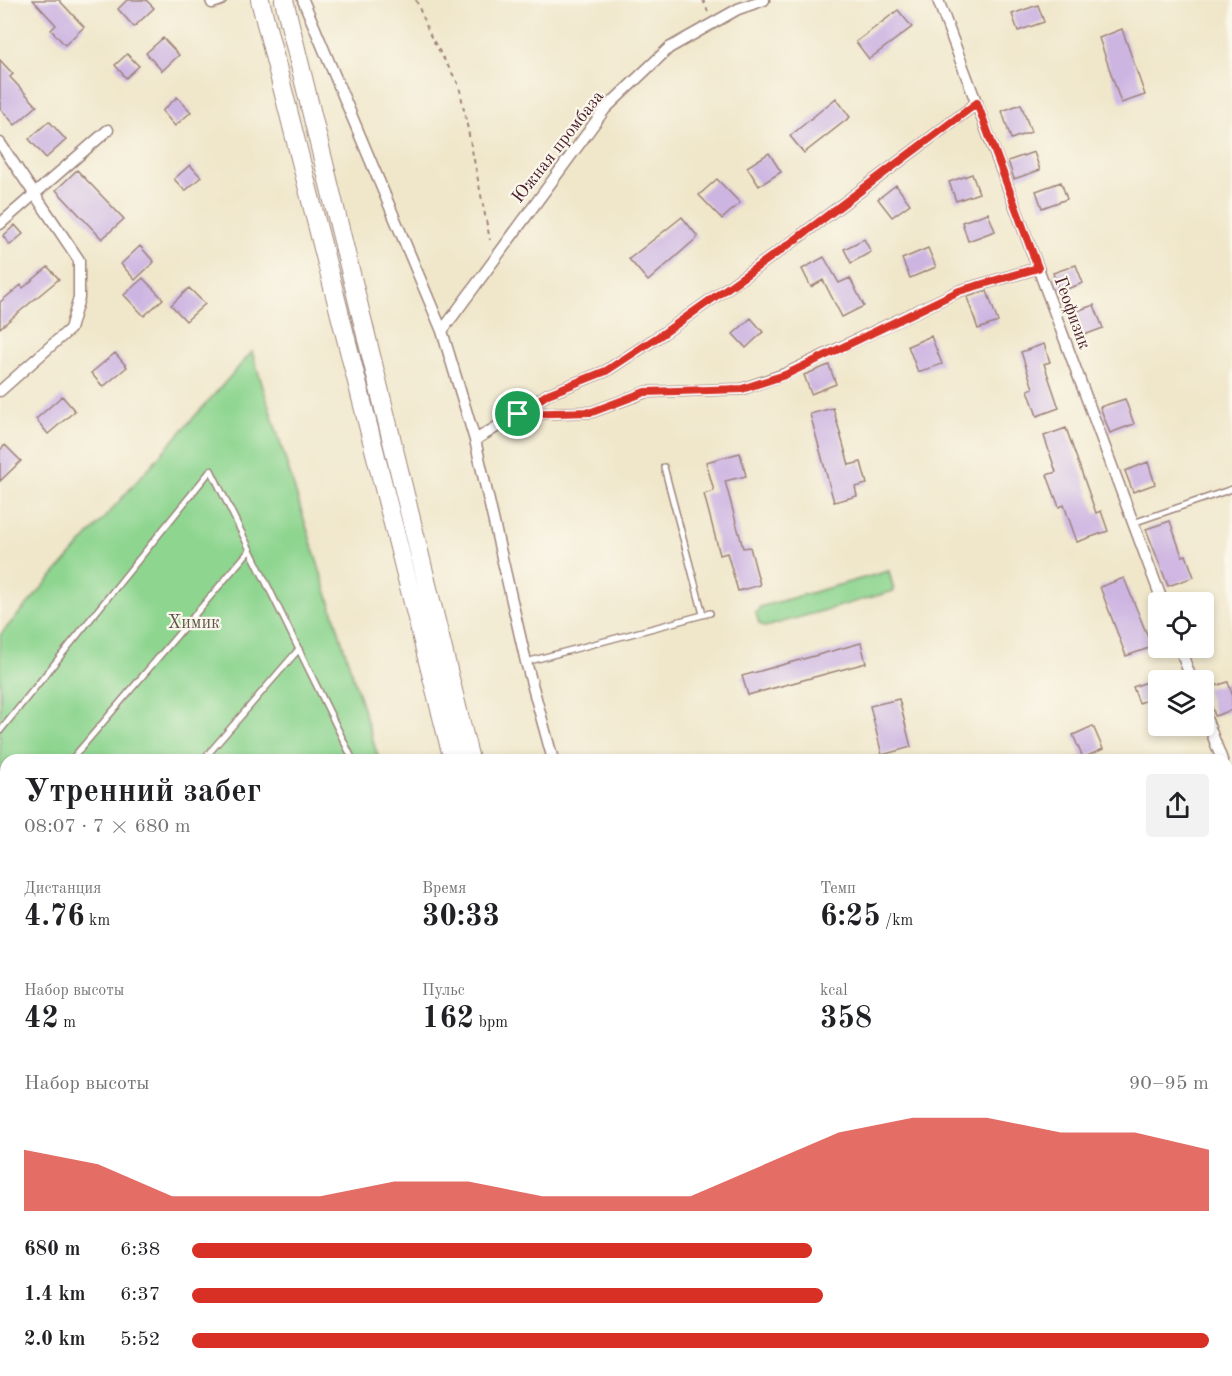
<!DOCTYPE html>
<html lang="ru">
<meta charset="utf-8">
<style>
body{margin:0;font-family:"Old Standard TT",serif;background:#f2f2f2;color:#202124;height:100vh;display:flex;flex-direction:column;font-size:22px;white-space:nowrap}
*{box-sizing:border-box;margin:0}
p{font-size:20px;color:#757577}
.icon{flex:none;width:33px;height:33px;fill:none;stroke:currentColor;stroke-width:2;stroke-linecap:round;stroke-linejoin:round}
.map{position:relative;flex:1;overflow:hidden}
.drawer{position:absolute;left:0px;top:754px;width:1233px;height:622px;display:flex;flex-direction:column;background:#fff;border-radius:18px 18px 0 0;box-shadow:0 3px 9px #0003}
.drawer>*{flex:none}
.tools{position:absolute;left:1148px;top:592px;display:grid;gap:12px}
.tools a{display:grid;place-items:center;width:66px;height:66px;border-radius:6px;background:#fff;box-shadow:0 3px 9px #0003;font-size:30px}
.pin{position:absolute;display:grid;place-items:center;width:51px;height:51px;color:#fff;margin:-26px;border:3px solid #fff;border-radius:50%;box-shadow:0 2px 6px #0007}
.round{display:grid;place-items:center;flex:none;width:63px;height:63px;border-radius:6px;background:#f2f2f2}
.overview{display:flex;align-items:center;justify-content:space-between;height:102px;padding:0 24px}
h1{font-size:33px;font-weight:700;line-height:45px}
.stats{display:grid;grid-template-columns:repeat(3,1fr);gap:9px;height:102px;padding:6px 24px}
.stats div{display:grid;align-content:center}
.stats b{font-size:30px;font-weight:700}
.stats small{font-size:16px;font-weight:400}
.stats p{font-size:16px}
.chart{height:168px;padding:12px 24px}
.chart p{display:flex;justify-content:space-between}
.chart svg{width:100%;height:108px;margin-top:6px;fill:#d93025;opacity:.7}
ul{padding:0 24px;list-style:none;font-size:20px}
li{display:grid;grid-template-columns:96px 72px 1fr;align-items:center;height:45px}
li i{height:15px;border-radius:8px;background:#d93025}
.map>svg:first-child{display:block}
.green{fill:#8ed590;stroke:#6c7a5e;stroke-width:1.5}
.building{fill:#cdb5e2}
.lines{fill:none;stroke-linecap:round;stroke-linejoin:round}
.service-casing{stroke:#9d837b;stroke-width:8}
.minor-casing{stroke:#9d837b;stroke-width:13}
.trunk-casing{stroke:#9d837b;stroke-width:20}
.path{stroke:#9d837b;stroke-width:2;stroke-dasharray:4.5 4.5;stroke-linecap:butt}
.service{stroke:#fff;stroke-width:5}
.minor{stroke:#fff;stroke-width:10}
.trunk{stroke:#fff;stroke-width:18}
.route-casing{stroke:#fff;stroke-width:12}
.route{stroke:#d93025;stroke-width:8}
.labels{text-anchor:middle;dominant-baseline:central;stroke-width:4.5;stroke-linejoin:round;paint-order:stroke}
.street-label{font-size:18px;fill:#4a1f2b;stroke:#fbf7ec}
.park-label{font-size:18px;fill:#5e5649;stroke:#fbf7ec}
</style>
<div class="map">
<svg width="1232" height="1376" viewBox="0 0 1232 1376">
<rect width="100%" height="100%" fill="#fbf7ec"/>
<filter id="ink" filterUnits="userSpaceOnUse"><feTurbulence type="fractalNoise" baseFrequency=".0167" numOctaves="2"/><feDisplacementMap in="SourceGraphic" scale="12" xChannelSelector="R" yChannelSelector="G"/><feConvolveMatrix kernelMatrix="1 2 1 2 8 2 1 2 1" color-interpolation-filters="sRGB"/></filter>
<filter id="wash" filterUnits="userSpaceOnUse"><feTurbulence type="fractalNoise" baseFrequency=".008" numOctaves="4" result="noise"/><feDisplacementMap in="SourceGraphic" scale="24" xChannelSelector="R" yChannelSelector="G"/><feGaussianBlur stdDeviation="1.35" result="paint"/><feColorMatrix in="noise" values="0 0 0 0 0 0 0 0 0 0 0 0 0 0 0 0 0 1.4 0 .05"/><feComposite in="paint" operator="in"/></filter>
<g filter="url(#wash)">
<rect width="100%" height="100%" fill="#f0e7cb"/>
<path class="green" d="M252 352 379 760H6V1371H502L498 1376H0V635Z
M889 571 894 591 765 627 759 623 756 613 760 607Z"/>
<g id="blocks">
<path class="building" d="M33 0H59L84 27 65 45 51 30 56 25Z
M127 0H146L154 8 134 27 118 9Z
M1038 5 1044 22 1018 31 1012 14Z
M898 10 912 27 869 59 856 42Z
M1122 29 1145 95 1121 103 1099 38Z
M163 38 179 55 162 71 146 53Z
M127 54 139 66 126 78 115 65Z
M0 60 13 74 10 77 37 106 15 125 0 108Z
M177 97 191 112 175 126 162 111Z
M836 98 850 117 804 153 790 136Z
M1021 104 1031 132 1011 139 1002 111Z
M49 121 66 140 46 158 29 139Z
M1034 152 1040 170 1014 179 1008 161Z
M769 153 781 172 759 186 747 167Z
M190 165 201 177 185 191 174 179Z
M77 170 124 219 102 239 56 190Z
M972 174 979 193 956 201 949 182Z
M717 179 740 203 722 219 699 195Z
M1061 182 1067 199 1042 208 1036 191Z
M896 185 910 204 892 217 878 199Z
M988 213 995 231 968 241 962 222Z
M682 217 698 237 648 281 629 259Z
M15 225 23 234 10 245 3 236Z
M864 239 871 252 851 263 844 249Z
M140 246 154 262 135 280 121 264Z
M928 248 936 267 910 278 902 259Z
M824 257 839 283 850 278 864 306 842 317 823 280 811 287 802 269Z
M1076 265 1083 283 1059 292 1053 273Z
M48 267 59 279 0 328V302L21 285 23 288Z
M143 278 163 299 144 316 124 295Z
M189 288 205 304 186 321 171 305Z
M987 291 998 322 978 329 967 297Z
M1094 305 1103 328 1076 338 1068 314Z
M751 318 763 332 746 348 733 334Z
M931 336 942 364 918 372 908 346Z
M1044 344 1050 362 1044 364 1059 408 1037 416 1028 390 1033 388 1021 352Z
M115 353 127 367 103 387 91 373Z
M829 365 836 384 811 394 804 375Z
M62 396 75 411 48 434 36 419Z
M1125 399 1134 424 1110 433 1100 407Z
M833 408 849 465 861 462 867 484 855 487 857 496 834 502 810 414Z
M1066 428 1096 513 1101 511 1108 531 1077 542 1064 505 1059 507 1047 475 1056 472 1044 436Z
M5 445 21 461 0 481V450Z
M740 453 746 476 725 481 743 548 750 547 760 585 738 591 727 553 720 555 704 494 714 491 706 462Z
M1148 462 1155 484 1133 492 1125 471Z
M1170 521 1182 556 1186 555 1194 577 1168 586 1146 529Z
M1124 578 1152 647 1126 656 1100 587Z
M861 643 866 663 748 695 742 676Z
M1158 678V696L1139 703 1133 687Z
M1228 682 1232 694V710L1215 716 1206 689Z
M899 699 911 747 882 755 870 706Z
M1093 726 1103 749 1083 758 1073 735Z"/>
</g>
</g>
<g filter="url(#ink)">
<use href="#blocks" fill-opacity="0" stroke="#9d837b" stroke-width="1.5"/>
<g class="lines">
<g class="service-casing">
<path id="service" d="M664 467 703 614
M1133 523 1232 489
M526 662 710 613
M0 731 211 470 353 760
M71 760 250 550
M203 760 299 649
M0 844 6 837
M0 1005 6 998
M0 1159 6 1166
M0 1245 6 1238
M535 1371 536 1376
M762 1371 763 1376
M35 1376H36
M114 1376 118 1371
M199 1376 203 1371
M318 1376 322 1371
M504 1376 509 1371"/>
</g>
<g class="minor-casing">
<path id="minor" d="M211 0 212 3 221 0
M303 0 442 331 475 440 526 662 553 760
M938 0 1163 603
M0 143 79 260V298L70 329 0 391
M0 224 108 130
M442 331 605 109 669 48 738 9 764 0
M519 413 548 394 606 371 664 333 795 240 977 103
M475 440 518 414 592 412 646 392 742 389 785 374 959 291 1038 268
M1180 648 1192 681
M1203 710 1222 760
M1227 775 1232 788
M1227 1232 1232 1234
M711 1371 713 1376"/>
</g>
<g class="trunk-casing">
<path id="trunk" d="M260 0 453 760
M284 0 470 760
M607 1371 608 1376
M622 1371 623 1376"/>
</g>
<path class="path" d="M416 0 430 35 459 85 490 240
M703 0 708 12"/>
<use href="#service" class="service"/>
<use href="#minor" class="minor"/>
<use href="#trunk" class="trunk"/>
</g>
</g>
<g class="lines" filter="url(#ink)">
<g class="route-casing">
<path id="route" d="M977 103 1038 268 959 291 785 375 742 389 645 392 592 412 518 414 548 394 606 371 664 333 795 240Z"/>
</g>
<use href="#route" class="route"/>
</g>
<g class="labels">
<g class="street-label">
<text transform="translate(558 147) rotate(-52)">Южная промбаза</text>
<text transform="translate(1072 313) rotate(70)">Геофизик</text>
</g>
<g class="park-label">
<text x="194" y="623">Химик</text>
</g>
</g>
</svg>
<div class="tools">
<a><svg class="icon" aria-label="locate" viewBox="0 0 24 24"><circle cx="12" cy="12" r="6"/><path d="M12 2v4M12 18v4M2 12h4M18 12h4"/></svg></a>
<a><svg class="icon" aria-label="layers" viewBox="0 0 24 24"><path d="M12 4l9 5-9 5-9-5zM3 14l9 5 9-5"/></svg></a>
</div>
<div class="pin" style="left:518px;top:414px;background:#1e9e55"><svg class="icon" aria-label="arrive" viewBox="0 0 24 24"><path d="M6 21V4h12l-3 4 3 4H6"/></svg></div>
<section class="drawer">
<div class="overview"><div><h1>Утренний забег</h1><p>08:07 · 7 × 680 m</p></div><a class="round"><svg class="icon" aria-label="share" viewBox="0 0 24 24"><path d="M12 15V3M7 8l5-5 5 5M5 13v7h14v-7"/></svg></a></div>
<div class="stats">
<div><p>Дистанция</p><b>4.76<small> km</small></b></div>
<div><p>Время</p><b>30:33</b></div>
<div><p>Темп</p><b>6:25<small> /km</small></b></div>
</div>
<div class="stats">
<div><p>Набор высоты</p><b>42<small> m</small></b></div>
<div><p>Пульс</p><b>162<small> bpm</small></b></div>
<div><p>kcal</p><b>358</b></div>
</div>
<div class="chart"><p><span>Набор высоты</span>90–95 m</p>
<svg viewBox="0 0 160 44" preserveAspectRatio="none"><path d="M0 44V19L10 25L20 38L30 38L40 38L50 32L60 32L70 38L80 38L90 38L100 25L110 12L120 6L130 6L140 12L150 12L160 19V44z"/></svg>
</div>
<ul>
<li><b>680 m</b>6:38<i style="width:61%"></i></li>
<li><b>1.4 km</b>6:37<i style="width:62%"></i></li>
<li><b>2.0 km</b>5:52<i style="width:100%"></i></li>
</ul>
</section>
</div>
